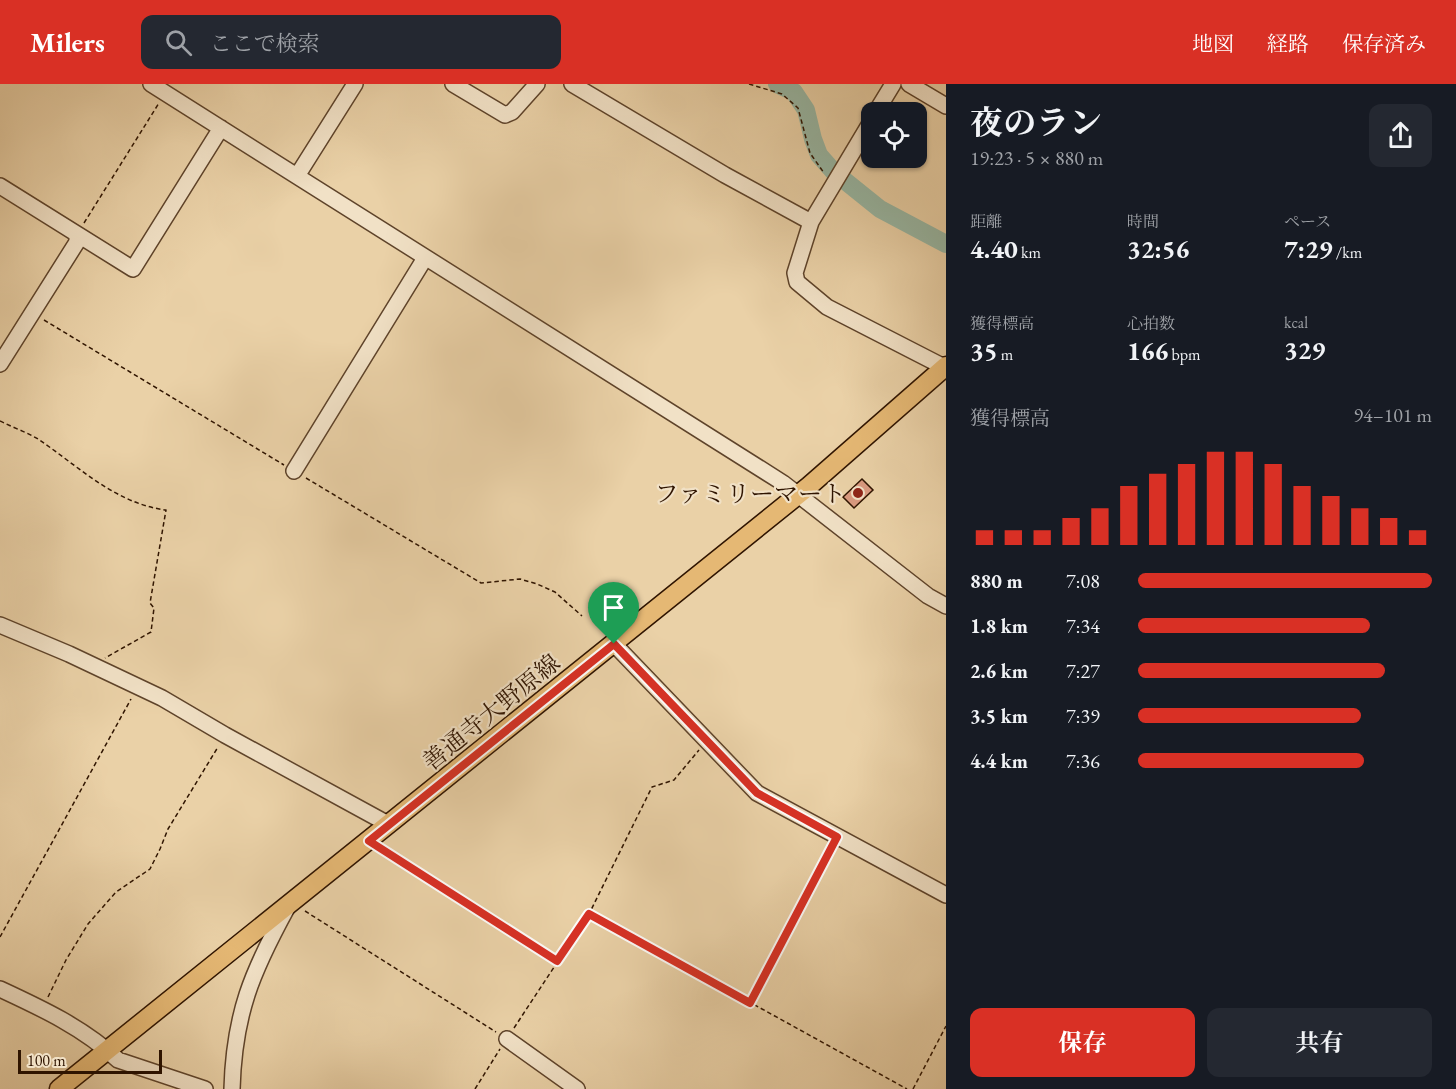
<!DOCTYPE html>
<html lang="ja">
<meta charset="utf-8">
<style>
body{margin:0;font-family:"EB Garamond","Noto Serif JP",serif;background:#242831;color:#f1f3f6;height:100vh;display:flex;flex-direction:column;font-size:22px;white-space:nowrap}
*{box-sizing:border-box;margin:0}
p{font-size:20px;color:#9ea1a6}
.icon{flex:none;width:33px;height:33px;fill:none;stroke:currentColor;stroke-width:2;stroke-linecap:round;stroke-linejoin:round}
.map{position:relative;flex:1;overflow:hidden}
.side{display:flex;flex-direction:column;background:#171b24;width:510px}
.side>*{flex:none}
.buttons{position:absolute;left:861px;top:18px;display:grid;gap:12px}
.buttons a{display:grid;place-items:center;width:66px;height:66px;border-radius:12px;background:#171b24;box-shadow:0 2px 4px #0004;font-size:30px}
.scale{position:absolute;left:18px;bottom:15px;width:144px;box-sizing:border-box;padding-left:6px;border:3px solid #2f1400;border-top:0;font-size:16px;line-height:21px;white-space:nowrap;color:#2f1400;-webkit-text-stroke:4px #f1e1c6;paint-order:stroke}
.pin{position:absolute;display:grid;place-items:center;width:51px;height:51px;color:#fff;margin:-62px -26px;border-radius:50% 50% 50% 0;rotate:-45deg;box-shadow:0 0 6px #0007}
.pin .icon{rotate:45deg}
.round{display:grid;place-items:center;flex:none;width:63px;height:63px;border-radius:12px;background:#242831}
.headline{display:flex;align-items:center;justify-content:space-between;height:102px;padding:0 24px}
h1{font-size:33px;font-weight:700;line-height:45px}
.metrics{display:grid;grid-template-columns:repeat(3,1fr);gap:9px;height:102px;padding:6px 24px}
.metrics div{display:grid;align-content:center}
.metrics b{font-size:26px;font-weight:700}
.metrics small{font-size:16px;font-weight:400}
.metrics p{font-size:16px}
.chart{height:168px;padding:12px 24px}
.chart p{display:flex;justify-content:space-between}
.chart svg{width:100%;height:108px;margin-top:6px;stroke:#d93025;stroke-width:6}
.primary-button{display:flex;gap:12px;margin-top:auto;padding:12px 24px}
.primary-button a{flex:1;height:69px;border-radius:12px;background:#d93025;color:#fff;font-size:24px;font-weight:700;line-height:69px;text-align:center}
.primary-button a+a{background:#242831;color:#f1f3f6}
ul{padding:0 24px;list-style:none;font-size:20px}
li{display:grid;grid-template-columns:96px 72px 1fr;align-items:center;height:45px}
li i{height:15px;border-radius:8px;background:#d93025}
header{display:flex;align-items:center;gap:36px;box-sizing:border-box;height:84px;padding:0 30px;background:#d93025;color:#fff}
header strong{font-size:28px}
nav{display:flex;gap:33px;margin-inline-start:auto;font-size:21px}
.search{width:420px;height:54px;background:#242831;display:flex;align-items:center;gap:15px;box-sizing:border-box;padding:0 21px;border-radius:12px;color:#9ea1a6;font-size:22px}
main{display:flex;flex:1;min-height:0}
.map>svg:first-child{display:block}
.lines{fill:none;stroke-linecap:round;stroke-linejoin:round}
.river{stroke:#98b7a4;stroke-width:18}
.building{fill:#da9a80;stroke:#2f1400;stroke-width:1.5}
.minor-casing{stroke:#5e432a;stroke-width:18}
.major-casing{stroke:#2f1400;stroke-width:21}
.path{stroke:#2f1400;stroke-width:1.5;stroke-dasharray:4.5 3;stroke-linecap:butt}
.minor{stroke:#f1e1c6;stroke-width:15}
.major{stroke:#e5b874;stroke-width:18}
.route-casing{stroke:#fff;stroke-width:12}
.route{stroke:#d93025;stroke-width:8}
.poi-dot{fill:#8f2418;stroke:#f1e1c6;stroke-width:2}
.labels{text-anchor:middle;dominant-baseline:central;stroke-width:4.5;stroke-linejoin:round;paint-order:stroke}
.poi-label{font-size:24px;fill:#2f1400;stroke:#f1e1c6;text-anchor:end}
.street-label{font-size:24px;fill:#2f1400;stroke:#f1e1c6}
</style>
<header>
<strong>Milers</strong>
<div class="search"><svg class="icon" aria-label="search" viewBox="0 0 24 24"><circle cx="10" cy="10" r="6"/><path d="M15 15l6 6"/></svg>ここで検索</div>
<nav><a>地図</a><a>経路</a><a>保存済み</a></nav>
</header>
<main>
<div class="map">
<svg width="946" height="1005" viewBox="0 0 946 1005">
<rect width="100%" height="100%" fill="#ead1a7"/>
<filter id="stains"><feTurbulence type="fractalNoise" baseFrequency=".00333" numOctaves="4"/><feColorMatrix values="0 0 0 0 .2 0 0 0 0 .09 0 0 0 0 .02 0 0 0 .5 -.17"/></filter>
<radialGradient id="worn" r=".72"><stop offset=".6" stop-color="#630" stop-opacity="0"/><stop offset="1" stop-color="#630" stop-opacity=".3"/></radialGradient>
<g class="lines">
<path class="river" d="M777 0 794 8 806 26 813 55 819 71 834 88 880 125 946 160"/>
</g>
<path class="building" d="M862 395 873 406 854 424 843 413Z"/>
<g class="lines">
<g class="minor-casing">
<path id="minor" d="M151 0 783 399 928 512 946 522
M453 0 505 31 512 28 537 0
M572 0 725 91 811 138
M909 0 946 22
M876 28 893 0
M872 36 811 138 795 189 797 198 827 223 944 283
M297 92 355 0
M0 102 133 185 221 44
M0 280 77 158V150
M294 387 425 174
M0 541 69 570 162 614 225 651 388 740
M614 560 757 709 946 811
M0 905C41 924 84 944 118 976L205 1005
M507 955 577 1005
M232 1005C234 930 252 888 287 824"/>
</g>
<g class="major-casing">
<path id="major" d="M59 1005 809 402 946 282"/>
</g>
<path class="path" d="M749 0 782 10 798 24 810 69 824 89
M84 139 159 19
M44 236 284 381
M0 337C12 343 26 348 38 355 78 382 116 420 166 426L150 519 154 524 151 548 105 574
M306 394 481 499 520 495 537 500 555 508 582 532
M381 764 556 876
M305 827 496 948
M590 830 907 1005
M0 853 131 615
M48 913 66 876 88 840 116 808 150 785 160 765 168 745 218 663
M750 919 831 764
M514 944 589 830 652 703 674 696 699 666
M475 1005 500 965
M913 1005 946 942"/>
<use href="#minor" class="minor"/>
<use href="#major" class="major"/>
</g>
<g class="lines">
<g class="route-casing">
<path id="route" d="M614 560 757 709 837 753 750 919 589 830 557 877 369 757Z"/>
</g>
<use href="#route" class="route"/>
</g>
<circle class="poi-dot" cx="858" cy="409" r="6"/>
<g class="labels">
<g class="poi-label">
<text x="846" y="409">ファミリーマート</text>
</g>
<g class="street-label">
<text transform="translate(491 628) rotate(-39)">善通寺大野原線</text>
</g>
</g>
<rect width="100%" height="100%" filter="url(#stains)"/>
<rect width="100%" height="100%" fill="url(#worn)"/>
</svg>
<div class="buttons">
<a><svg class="icon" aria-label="locate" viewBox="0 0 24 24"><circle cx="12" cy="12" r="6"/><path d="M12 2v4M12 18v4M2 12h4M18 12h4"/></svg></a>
</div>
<div class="scale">100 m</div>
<div class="pin" style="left:614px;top:560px;background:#1e9e55"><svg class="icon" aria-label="arrive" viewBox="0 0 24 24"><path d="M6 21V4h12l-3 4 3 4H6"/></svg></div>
</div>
<section class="side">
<div class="headline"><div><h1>夜のラン</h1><p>19:23 · 5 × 880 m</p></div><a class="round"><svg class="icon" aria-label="share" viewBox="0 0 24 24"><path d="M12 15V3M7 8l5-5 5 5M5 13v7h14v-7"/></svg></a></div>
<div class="metrics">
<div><p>距離</p><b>4.40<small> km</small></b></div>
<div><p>時間</p><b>32:56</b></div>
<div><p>ペース</p><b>7:29<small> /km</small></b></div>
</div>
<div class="metrics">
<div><p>獲得標高</p><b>35<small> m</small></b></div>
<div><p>心拍数</p><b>166<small> bpm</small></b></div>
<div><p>kcal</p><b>329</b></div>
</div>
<div class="chart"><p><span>獲得標高</span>94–101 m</p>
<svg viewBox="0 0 160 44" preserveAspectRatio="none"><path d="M5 44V38M15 44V38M25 44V38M35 44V33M45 44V29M55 44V20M65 44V15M75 44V11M85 44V6M95 44V6M105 44V11M115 44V20M125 44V24M135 44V29M145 44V33M155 44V38"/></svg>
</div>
<ul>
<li><b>880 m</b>7:08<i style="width:100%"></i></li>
<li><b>1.8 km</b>7:34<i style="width:79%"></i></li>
<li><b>2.6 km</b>7:27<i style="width:84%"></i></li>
<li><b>3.5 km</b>7:39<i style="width:76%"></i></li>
<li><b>4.4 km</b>7:36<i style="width:77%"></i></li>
</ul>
<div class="primary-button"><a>保存</a><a>共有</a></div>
</section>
</main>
